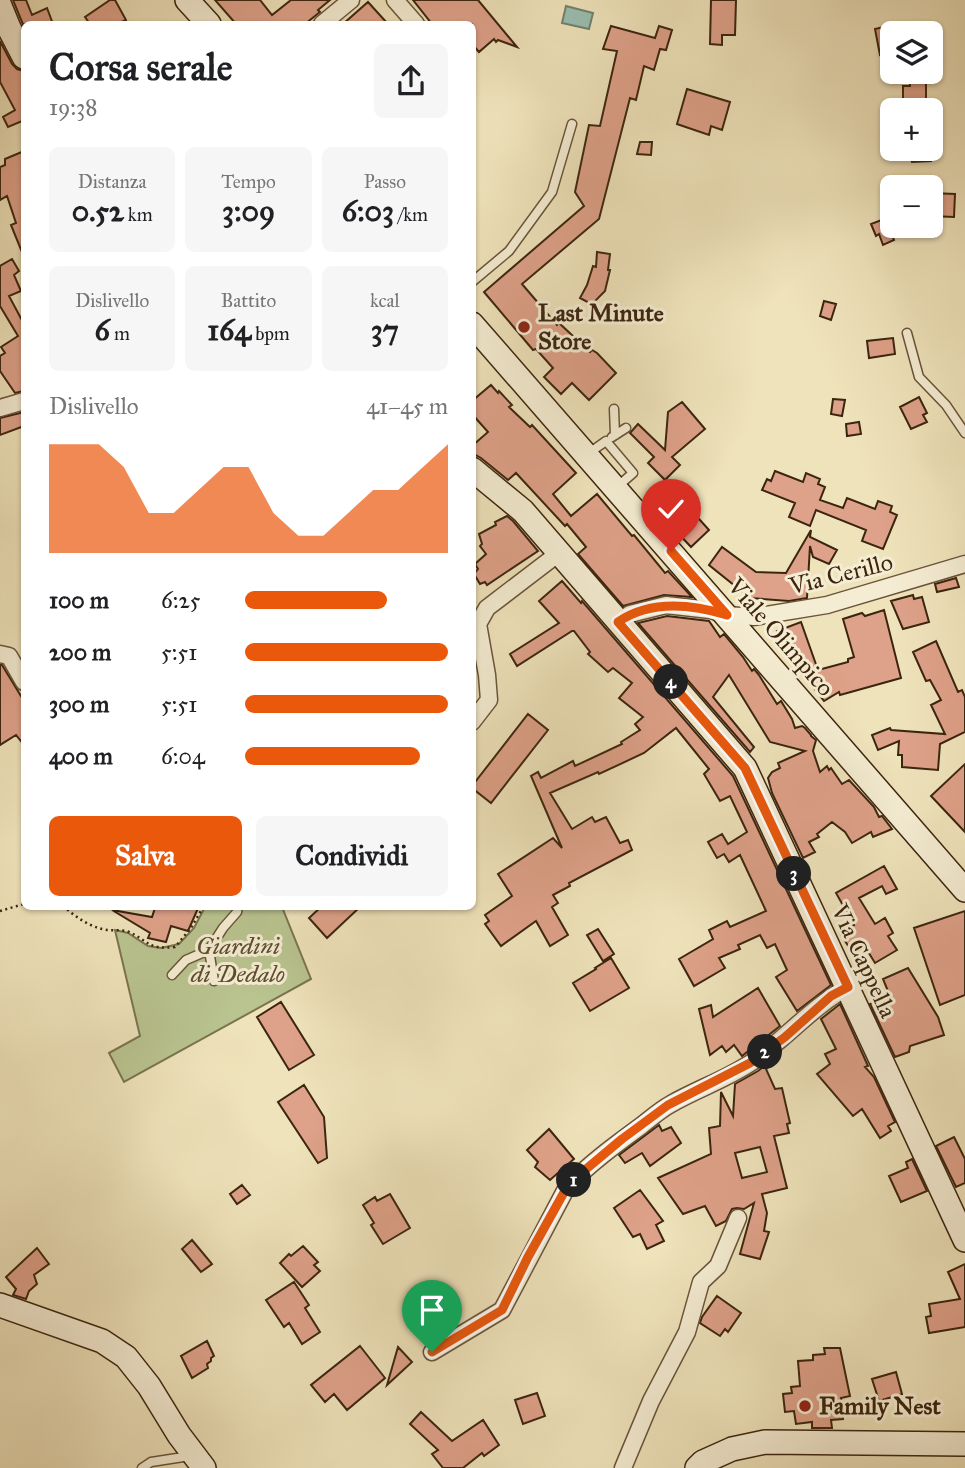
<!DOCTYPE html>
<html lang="it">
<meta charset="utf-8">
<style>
body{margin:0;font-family:"IM FELL Great Primer",serif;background:#f6f6f6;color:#202124;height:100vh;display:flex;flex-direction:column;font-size:26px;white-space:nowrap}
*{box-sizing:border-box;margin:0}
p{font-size:23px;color:#757577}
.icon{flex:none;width:38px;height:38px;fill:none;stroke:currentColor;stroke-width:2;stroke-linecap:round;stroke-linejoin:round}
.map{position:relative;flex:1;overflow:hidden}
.side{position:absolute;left:21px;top:21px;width:455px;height:889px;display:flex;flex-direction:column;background:#fff;border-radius:10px;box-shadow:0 2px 5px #0004}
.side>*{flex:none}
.controls{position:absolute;left:880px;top:21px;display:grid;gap:14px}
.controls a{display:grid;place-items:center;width:63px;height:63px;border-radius:10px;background:#fff;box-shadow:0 2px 5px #0004;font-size:35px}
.pin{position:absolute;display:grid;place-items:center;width:60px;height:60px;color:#fff;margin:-72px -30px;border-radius:50% 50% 50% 0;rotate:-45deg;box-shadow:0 0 7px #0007}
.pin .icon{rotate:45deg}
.km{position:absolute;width:35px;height:35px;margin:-18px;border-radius:50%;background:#222;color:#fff;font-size:19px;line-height:35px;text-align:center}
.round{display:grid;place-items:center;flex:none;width:74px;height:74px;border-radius:10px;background:#f6f6f6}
.headline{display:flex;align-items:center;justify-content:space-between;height:119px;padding:0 28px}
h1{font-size:38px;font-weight:700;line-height:52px}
.metrics{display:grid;grid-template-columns:repeat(3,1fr);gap:10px;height:119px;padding:7px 28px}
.metrics div{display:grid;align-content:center;border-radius:10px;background:#f6f6f6;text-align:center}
.metrics b{font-size:30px;font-weight:700}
.metrics small{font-size:19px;font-weight:400}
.metrics p{font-size:19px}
.chart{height:196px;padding:14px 28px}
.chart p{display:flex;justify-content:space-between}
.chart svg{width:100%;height:126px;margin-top:7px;fill:#ea580c;opacity:.7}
.action{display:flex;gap:14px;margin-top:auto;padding:14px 28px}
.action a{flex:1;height:80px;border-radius:10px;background:#ea580c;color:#fff;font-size:28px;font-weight:700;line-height:80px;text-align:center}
.action a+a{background:#f6f6f6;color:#202124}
ul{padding:0 28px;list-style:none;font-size:23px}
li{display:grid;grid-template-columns:112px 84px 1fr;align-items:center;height:52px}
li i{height:18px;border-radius:9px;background:#ea580c}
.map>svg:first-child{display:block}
.green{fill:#b9c490;stroke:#7a7450;stroke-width:2}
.water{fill:#9abeb1;stroke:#748170;stroke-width:2}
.building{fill:#dea189;stroke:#3c250f;stroke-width:2;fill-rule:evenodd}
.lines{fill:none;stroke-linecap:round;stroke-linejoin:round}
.lane-casing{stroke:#69543a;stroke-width:11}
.street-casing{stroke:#69543a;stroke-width:19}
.secondary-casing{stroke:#3c250f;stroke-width:26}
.path{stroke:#3c250f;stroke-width:2.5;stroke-dasharray:2 3.5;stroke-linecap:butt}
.lane{stroke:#f5edd3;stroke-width:8}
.street{stroke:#f5edd3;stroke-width:16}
.secondary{stroke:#f5edd3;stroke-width:23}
.route-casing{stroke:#fff;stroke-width:14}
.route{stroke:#ea580c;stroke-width:9}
.poi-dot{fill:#8f2418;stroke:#f5edd3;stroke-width:2.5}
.labels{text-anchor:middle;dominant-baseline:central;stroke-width:6;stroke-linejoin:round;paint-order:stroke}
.poi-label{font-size:24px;font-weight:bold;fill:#3c250f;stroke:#f5edd3;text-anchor:start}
.street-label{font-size:24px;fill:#3c250f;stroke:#f5edd3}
.park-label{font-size:24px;font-style:italic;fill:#5b4d2f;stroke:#f5edd3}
</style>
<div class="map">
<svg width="965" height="1468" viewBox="0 0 965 1468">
<rect width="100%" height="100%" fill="#efe3bb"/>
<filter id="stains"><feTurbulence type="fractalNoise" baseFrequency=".00286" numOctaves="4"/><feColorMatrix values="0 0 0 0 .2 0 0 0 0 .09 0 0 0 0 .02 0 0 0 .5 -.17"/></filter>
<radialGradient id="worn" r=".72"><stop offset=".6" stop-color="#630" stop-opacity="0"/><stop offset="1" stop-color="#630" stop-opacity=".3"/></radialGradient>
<path class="green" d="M205 907H282L311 979 124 1082 109 1053 140 1036 115 930 128 933 148 946 161 948 179 944 194 928Z"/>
<path class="water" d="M566 6 593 13 589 29 562 23Z"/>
<path class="building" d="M13 0H26L32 15 47 8 53 24H24V27Z
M110 0H115L126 20 117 24H90L85 17Z
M215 0H260L272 15 291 0H330L318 10 320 12 305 24H236Z
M413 0H478L517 47 498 40 496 42 494 39 479 52 472 44V24H432Z
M711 0H736L735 35H722V45L710 44Z
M368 2 388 24H343Z
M611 26 655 38 659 26 672 30 666 50 660 49 654 70 644 66 636 100 630 98 599 219 522 284 557 325 559 323 590 352 592 350 597 353 616 373 589 400 572 383 561 394 544 377 553 368 536 349 533 350 484 292 584 206 575 192 589 125 600 126 617 51 603 49Z
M888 26 892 53 880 55 875 29Z
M0 41 12 64 17 69 24 71V126L22 121 8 127 3 117 15 110 0 82Z
M909 75H926V100H915V104H903V86H910Z
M687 89 730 102 722 130 711 126 709 135 677 124Z
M640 142H652L651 155 637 154Z
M911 149H930L931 161 912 162Z
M24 151V257L11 225 16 223 7 196 0 200V167L5 165V159Z
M931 193 955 194 954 217 931 216Z
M892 216V232H891L894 240 883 245 879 234 876 236 871 224Z
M597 252 610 254 608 270H610L605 291 596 300 593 305 580 298 587 285 593 266 596 267Z
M12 259 19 271 14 275 21 291 9 296 24 324V391L15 393 0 371V356L5 353 1 347 18 336 0 306V266Z
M824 301 836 304 831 320 820 316Z
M893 338 895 354 869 358 867 341Z
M491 385 498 393 499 391 512 405 509 407 530 427 532 425 576 473 553 494 571 516 597 494 632 536 634 535 665 573 668 571 692 597 664 595 623 606 578 554 586 547 567 524 565 526 516 473 508 480 481 458 472 453V446L488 432 472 414V401Z
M919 397 927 413 923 415 927 422 911 429 900 407Z
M833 399 845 400 842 416 831 414Z
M682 402 705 429 672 457 680 465 665 480 648 463 654 457 630 433 638 424 665 450 668 412Z
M24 412V426L0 435V418Z
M859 422 861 434 847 436 846 424Z
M775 471 803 482 806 473 820 479 818 484 825 487 820 500 843 508 847 498 875 509 878 501 892 506 890 512 897 515 883 549 862 541 866 530 816 510 810 526 789 517 795 503 762 490 767 479 771 481Z
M682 500 709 530 691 547 663 517Z
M507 516 513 521 538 551 487 585 485 582 480 584 474 574 478 569 475 564 486 554 480 546 482 544 479 534 496 525 495 522Z
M811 530 810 537 837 550 829 564 813 557 810 546 807 598 789 601 750 598 709 565 722 547 756 572 786 573Z
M956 578 959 587 937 592 935 584Z
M562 581 581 603 582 601 733 776 831 985 797 1011 776 977 787 970 775 944 767 948 760 935 738 945 740 949 719 958 725 968 694 986 679 959 713 939 709 930 727 921 730 927 766 911 740 855 729 862 724 854 717 858 708 842 722 834 728 844 747 832 730 796 720 801 704 774 709 769 676 728 644 753 599 774 598 772 550 793 572 829 592 817 595 822 606 817 620 843 628 840 632 850 569 883 570 886 553 895 558 903 552 907 568 935 550 946 536 921 501 946 485 924 489 921 485 915 512 896 498 874 553 838 562 848 531 776 538 772 541 778 573 761 575 766 622 744 621 742 640 730 635 724 643 717 619 698 632 683 613 668 608 672 588 654 590 652 574 631H572L517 666 510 654 559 623 539 601Z
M913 595 914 599 922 597 929 622 903 629 891 601Z
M884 610 901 678 840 695 839 692 824 701 784 650 777 631 801 622 818 670 848 662V659L854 657 843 619 862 613 865 616Z
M667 616 709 621 720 637 724 634 743 657 752 671 754 669 759 675 777 704 781 701 792 719 795 728 802 726 805 728 811 735V736L816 740 813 751 820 772 827 766 829 770 831 768 842 784 849 780 874 807 879 817 882 816 892 829 873 837 871 832 852 843 845 832 832 822 817 834 819 837 809 842 815 852 803 858 772 793 768 778 772 772 780 768 778 763 805 751 770 742 729 675 713 697 754 747 750 752 638 623Z
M936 641 958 692 962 690 965 697V732L940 744 938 770 902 767V755H898L899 741 878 750 872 735 890 728 891 730 945 734 931 705 941 700 930 680 926 681 913 652Z
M0 665H2L24 701V745L16 735 0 745Z
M528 714 548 730 491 803 472 788V786Z
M965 764V832L931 796Z
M884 866 897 889 886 894 882 886 859 898 875 924 885 918 893 933 888 936 897 950 875 963 864 945 852 952 840 933 854 925 836 893Z
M175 906H199L188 931 171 926 166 942 148 938 150 933 112 910 152 917 155 908Z
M322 906H361L327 938 309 918Z
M965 911V995L940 1005 914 928Z
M598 929 614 954 603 961 587 935Z
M611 958 629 988 590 1011 573 983 596 969 595 968Z
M908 968 938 1017 944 1035 910 1046 909 1052 895 1057 870 1004 890 996 883 979Z
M758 988 780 1026 742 1056 734 1045 726 1052 722 1046 710 1055 699 1009 711 1005 713 1017Z
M281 1002 314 1055 289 1070 257 1017Z
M840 1004 868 1066 865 1067 874 1077 895 1122 888 1126 891 1131 880 1138 862 1109 853 1116 817 1074 830 1064 825 1054 836 1049 821 1019Z
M777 1056 778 1057 766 1069 775 1089 782 1088 790 1123 787 1124 789 1133 774 1136 787 1188 762 1194 767 1213 764 1231 769 1232 760 1259 740 1254 754 1203 744 1209 737 1208 732 1209 726 1221 716 1226 705 1206 683 1214 658 1178 711 1154 709 1128 720 1126 721 1092 733 1116 735 1084 758 1071ZM760 1147 767 1172 742 1178 735 1153Z
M304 1085 324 1117 327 1158 318 1163 278 1102Z
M659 1125 662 1131 671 1127 681 1143 650 1166 642 1153 625 1163 619 1155Z
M549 1129 574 1159 550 1180 535 1167 538 1162 527 1150Z
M954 1137 965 1159V1183L956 1187 936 1146Z
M912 1159 927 1191 901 1202 889 1176 908 1168 906 1162Z
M242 1185 250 1195 237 1204 230 1194Z
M640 1190 663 1221 656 1225 664 1241 647 1249 640 1234 633 1237 614 1208Z
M390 1194 410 1228 383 1244 371 1225 374 1223 363 1205 375 1197 377 1201Z
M192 1240 212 1264 201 1272 182 1249Z
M303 1246 318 1262 314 1265 320 1271 302 1287 280 1263 289 1254 291 1256Z
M37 1248 49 1264 34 1275 37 1284 29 1291 26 1299 13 1295 16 1289 6 1277Z
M965 1264V1327L929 1333 926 1317 931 1316 929 1304 960 1299 948 1272Z
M294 1282 309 1305 305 1308 320 1332 302 1344 289 1323 284 1327 266 1300Z
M717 1296 741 1313 728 1332 725 1329 720 1336 700 1323 702 1317Z
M207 1341 214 1356 211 1358V1361L207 1364 208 1368 192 1378 181 1356Z
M360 1346 385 1378 347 1410 334 1394 325 1402 311 1385Z
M398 1347 412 1362 387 1385Z
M824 1348H840L850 1396 841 1398 843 1419 831 1420 832 1428H812V1422L796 1424 794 1411 785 1412 783 1394 792 1393 791 1387 800 1386 798 1361 813 1360V1355L825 1354Z
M896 1372 902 1394 879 1401 872 1379Z
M537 1393 545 1416 523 1424 515 1400Z
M421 1412 452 1441 483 1420 499 1445 484 1456 482 1453 463 1468H443L432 1454 438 1450 410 1424Z"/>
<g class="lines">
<g class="lane-casing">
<path id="lane" d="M472 282 509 251 552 192 572 124
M907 333 919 377 946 405 965 433
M614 409 615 435
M612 437 626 428
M589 453 606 441 633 473 617 487
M209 950 214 981
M172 975 186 960 209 950 223 928 237 912 238 906
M142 1468 151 1462 190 1456"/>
</g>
<g class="street-casing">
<path id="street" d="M395 0 416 24
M322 24 351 0
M0 408 24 401
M618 622 630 614 666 605 710 610 727 615 754 617 827 605 965 564
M0 654 9 656 24 682
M472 722 489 700 487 675 478 624 487 608 559 553
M432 1352 502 1310 567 1187C589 1164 615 1145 641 1126 651 1118 660 1110 671 1104 697 1089 727 1079 752 1062 785 1039 813 1006 848 987
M623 1468 651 1401 687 1332 701 1282 718 1266 738 1218"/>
</g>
<g class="secondary-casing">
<path id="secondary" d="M187 0 209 24
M0 6 9 28 24 57
M472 324 965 890
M472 469 523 511 745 768 965 1240
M0 1305 102 1341 126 1357 149 1386 179 1435 204 1468
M697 1468 703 1462 732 1449 765 1442 965 1444"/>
</g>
<path class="path" d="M63 906C76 917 89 927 107 930 114 931 122 929 129 932 149 941 147 950 175 947L191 928 202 909
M0 911 24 904"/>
<use href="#lane" class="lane"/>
<use href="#street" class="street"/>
<use href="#secondary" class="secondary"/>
</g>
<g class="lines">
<g class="route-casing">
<path id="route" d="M432 1352 502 1310 528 1257 567 1187 579 1175 622 1139 668 1105 750 1063 785 1037 831 996 848 987 745 768 618 622C650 600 691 604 727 615L671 551"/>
</g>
<use href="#route" class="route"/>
</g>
<g class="poi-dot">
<circle cx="524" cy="327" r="7"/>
<circle cx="805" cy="1406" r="7"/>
</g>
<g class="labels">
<g class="poi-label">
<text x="538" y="313">Last Minute<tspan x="538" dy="28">Store</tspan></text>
<text x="819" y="1406">Family Nest</text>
</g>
<g class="street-label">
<text transform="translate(841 574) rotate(-14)">Via Cerillo</text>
<text transform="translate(781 637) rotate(49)">Viale Olimpico</text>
<text transform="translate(864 961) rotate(65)">Via Cappella</text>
</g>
<g class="park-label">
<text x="238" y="946">Giardini<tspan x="238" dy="28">di Dedalo</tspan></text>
</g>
</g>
<rect width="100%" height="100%" filter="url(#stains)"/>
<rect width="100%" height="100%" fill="url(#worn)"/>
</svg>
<div class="controls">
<a><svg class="icon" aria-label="layers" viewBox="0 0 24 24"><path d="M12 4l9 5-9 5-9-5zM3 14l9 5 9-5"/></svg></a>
<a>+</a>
<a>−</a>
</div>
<div class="pin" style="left:432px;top:1352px;background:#1e9e55"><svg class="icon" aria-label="arrive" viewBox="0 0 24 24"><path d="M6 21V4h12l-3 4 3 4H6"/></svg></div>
<div class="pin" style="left:671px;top:551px;background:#d93025"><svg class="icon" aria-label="check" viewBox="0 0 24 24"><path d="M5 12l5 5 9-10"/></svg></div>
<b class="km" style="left:574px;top:1180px">1</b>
<b class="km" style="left:765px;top:1052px">2</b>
<b class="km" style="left:794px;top:874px">3</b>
<b class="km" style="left:671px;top:682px">4</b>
<section class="side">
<div class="headline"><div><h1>Corsa serale</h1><p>19:38</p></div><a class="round"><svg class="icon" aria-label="share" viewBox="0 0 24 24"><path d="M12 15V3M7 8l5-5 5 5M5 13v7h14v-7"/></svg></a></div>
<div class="metrics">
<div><p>Distanza</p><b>0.52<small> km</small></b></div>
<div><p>Tempo</p><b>3:09</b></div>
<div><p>Passo</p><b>6:03<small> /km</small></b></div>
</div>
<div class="metrics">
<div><p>Dislivello</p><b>6<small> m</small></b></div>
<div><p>Battito</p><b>164<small> bpm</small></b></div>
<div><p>kcal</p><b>37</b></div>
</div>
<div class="chart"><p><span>Dislivello</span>41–45 m</p>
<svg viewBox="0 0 160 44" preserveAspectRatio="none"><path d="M0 44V6L10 6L20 6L30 14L40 30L50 30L60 22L70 14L80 14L90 30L100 38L110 38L120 30L130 22L140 22L150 14L160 6V44z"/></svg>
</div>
<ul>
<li><b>100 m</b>6:25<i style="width:70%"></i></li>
<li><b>200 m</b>5:51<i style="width:100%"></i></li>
<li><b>300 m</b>5:51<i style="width:100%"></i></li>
<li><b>400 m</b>6:04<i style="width:86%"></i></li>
</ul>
<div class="action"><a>Salva</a><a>Condividi</a></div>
</section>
</div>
